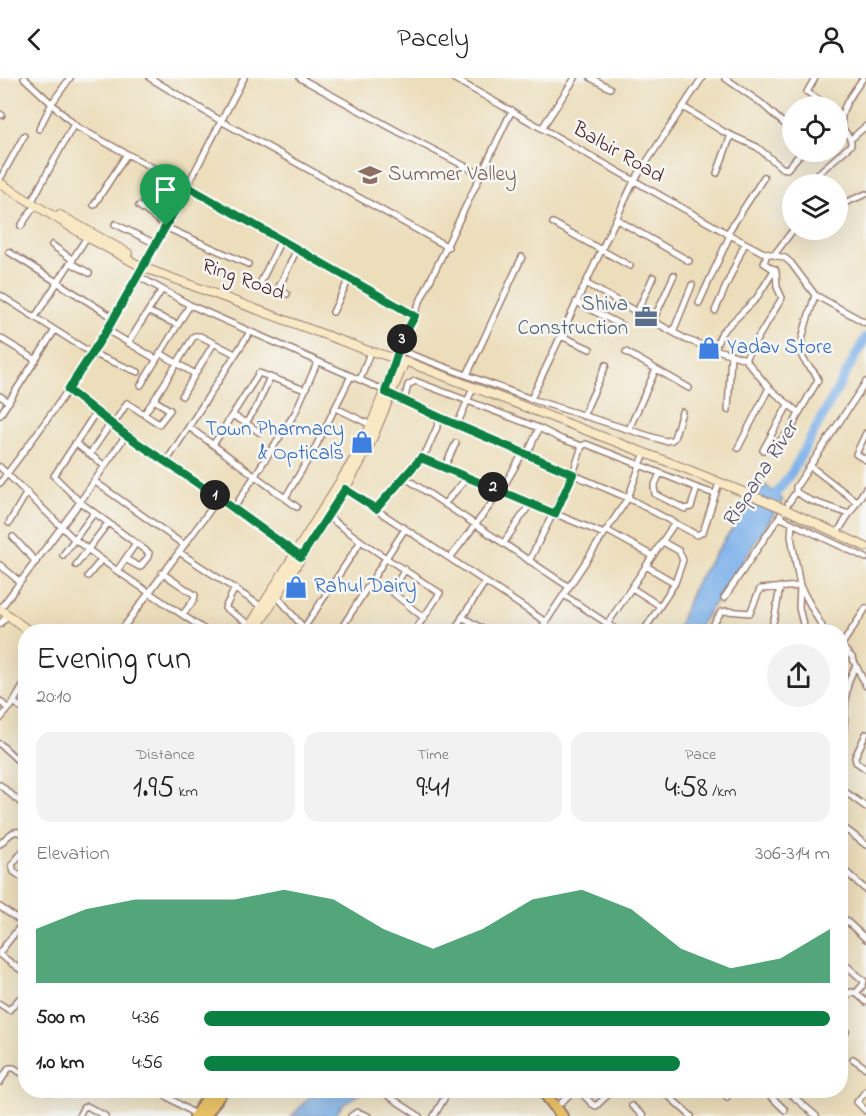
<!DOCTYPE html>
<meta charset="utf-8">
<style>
body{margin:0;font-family:"Indie Flower",sans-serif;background:#f2f2f2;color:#222;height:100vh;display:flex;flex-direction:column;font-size:22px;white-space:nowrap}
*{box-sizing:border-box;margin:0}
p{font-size:20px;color:#767676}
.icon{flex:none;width:33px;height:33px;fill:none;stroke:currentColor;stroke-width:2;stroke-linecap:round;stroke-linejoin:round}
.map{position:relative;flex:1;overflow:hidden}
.details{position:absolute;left:18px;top:546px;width:830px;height:474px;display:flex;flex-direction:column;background:#fff;border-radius:24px;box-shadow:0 6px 24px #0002}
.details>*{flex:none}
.controls{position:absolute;left:782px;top:18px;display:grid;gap:12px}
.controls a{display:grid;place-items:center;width:66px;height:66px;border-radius:50%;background:#fff;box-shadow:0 6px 24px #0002;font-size:30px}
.pin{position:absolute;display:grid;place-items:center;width:51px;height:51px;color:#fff;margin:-62px -26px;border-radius:50% 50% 50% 0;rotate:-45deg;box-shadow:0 0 6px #0007}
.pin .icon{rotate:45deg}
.km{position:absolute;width:30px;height:30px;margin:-15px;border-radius:50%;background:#222;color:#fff;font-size:16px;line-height:30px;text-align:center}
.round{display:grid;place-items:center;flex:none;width:63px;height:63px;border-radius:32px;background:#f2f2f2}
.overview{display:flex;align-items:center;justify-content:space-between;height:102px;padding:0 18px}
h1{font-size:33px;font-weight:600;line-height:45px}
.metrics{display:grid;grid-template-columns:repeat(3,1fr);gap:9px;height:102px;padding:6px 18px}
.metrics div{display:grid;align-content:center;border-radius:15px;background:#f2f2f2;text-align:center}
.metrics b{font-size:30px;font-weight:600}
.metrics small{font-size:16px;font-weight:400}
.metrics p{font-size:16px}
.chart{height:168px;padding:12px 18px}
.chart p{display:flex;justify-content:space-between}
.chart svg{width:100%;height:108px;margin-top:6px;fill:#0b8043;opacity:.7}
ul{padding:0 18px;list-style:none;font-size:20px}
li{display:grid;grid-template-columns:96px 72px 1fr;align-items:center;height:45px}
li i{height:15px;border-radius:8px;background:#0b8043}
header{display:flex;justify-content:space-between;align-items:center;height:78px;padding:0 18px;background:#fff;font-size:27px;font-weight:600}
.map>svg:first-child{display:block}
.water{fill:#7db1ea;stroke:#64688a;stroke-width:1.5}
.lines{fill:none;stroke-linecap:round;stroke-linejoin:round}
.river{stroke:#7db1ea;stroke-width:9}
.street-casing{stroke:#9b7e73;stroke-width:8}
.secondary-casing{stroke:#9b7e73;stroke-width:10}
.highway-casing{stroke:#9b7e73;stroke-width:14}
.street{stroke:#fff;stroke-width:5}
.secondary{stroke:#f8e8c3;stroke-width:8}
.highway{stroke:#edc569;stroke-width:10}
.secondary-bridge-casing{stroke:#9b7e73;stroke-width:10;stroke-linecap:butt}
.secondary-bridge{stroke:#f8e8c3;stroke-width:8}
.route-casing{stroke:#fff;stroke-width:12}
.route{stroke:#0b8043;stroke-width:8}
.labels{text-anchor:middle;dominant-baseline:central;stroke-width:5;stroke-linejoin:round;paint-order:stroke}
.street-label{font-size:21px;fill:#4a1f2b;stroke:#f6f6f2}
.education-label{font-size:21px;fill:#785e54;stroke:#f6f6f2;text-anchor:start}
.service-label{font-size:21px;fill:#4e5e75;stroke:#f6f6f2;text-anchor:end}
.shop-label{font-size:21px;fill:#366cbe;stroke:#f6f6f2;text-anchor:start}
.water-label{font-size:22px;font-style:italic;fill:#5c526e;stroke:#f6f6f2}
</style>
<header><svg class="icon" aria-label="back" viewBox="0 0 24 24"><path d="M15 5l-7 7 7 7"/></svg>Pacely<svg class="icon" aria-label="person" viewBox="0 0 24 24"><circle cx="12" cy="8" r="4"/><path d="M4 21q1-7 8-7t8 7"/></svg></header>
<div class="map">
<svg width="866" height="1038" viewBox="0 0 866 1038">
<rect width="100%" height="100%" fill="#f6f6f2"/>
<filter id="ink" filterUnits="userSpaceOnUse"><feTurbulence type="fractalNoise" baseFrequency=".0167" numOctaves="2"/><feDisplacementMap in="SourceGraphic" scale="12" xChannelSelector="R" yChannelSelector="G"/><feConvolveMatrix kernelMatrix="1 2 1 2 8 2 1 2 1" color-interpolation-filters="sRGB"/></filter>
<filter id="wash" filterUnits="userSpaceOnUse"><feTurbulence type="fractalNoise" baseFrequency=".008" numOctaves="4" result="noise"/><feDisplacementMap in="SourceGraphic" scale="24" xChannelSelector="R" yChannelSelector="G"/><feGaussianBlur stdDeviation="1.35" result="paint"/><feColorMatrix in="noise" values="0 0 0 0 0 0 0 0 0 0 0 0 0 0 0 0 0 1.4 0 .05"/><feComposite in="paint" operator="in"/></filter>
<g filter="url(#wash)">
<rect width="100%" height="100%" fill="#ecdebb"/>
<path class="water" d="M765 407 783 422 696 553 676 554 695 506 725 461Z
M315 1013V1012L363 1013 344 1026 334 1038H292Z"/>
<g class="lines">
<path class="river" d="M769 425 792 394 866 259"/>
</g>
</g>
<g filter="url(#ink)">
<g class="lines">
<g class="street-casing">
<path id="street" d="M24 0 77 49 188 109 415 238
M150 0 221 43 448 169
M300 0 399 54 482 97
M453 0 730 157 762 174 785 180 791 185 815 217 866 245
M591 0 610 10
M725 0 761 25 792 53
M815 0 807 14 821 23 820 28
M683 29 724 54 757 69 782 90 787 91 802 74
M0 36 2 37
M542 50 575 0
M39 51 52 25 70 0
M851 61 866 48
M717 95 731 57
M0 101 24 58
M808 106 813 100 851 67C852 59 846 57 843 50 836 33 855 13 863 0
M33 121 74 46
M94 127 127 76
M139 128 166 148
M837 128 866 116
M616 141 689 183
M553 145 630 188
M115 146 156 166
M21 148 35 127
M165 149 248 186
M727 156 764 99
M52 167 73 182
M9 174 114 240
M774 177 793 152
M71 185 89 195
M138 198 190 227 392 316 441 340 628 420 697 457 703 454 719 405
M585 205 687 262 745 281 769 310 799 335 818 302C816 292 805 288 802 278 798 263 811 233 815 217
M257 212 281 162
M287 216 279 212V209L297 171
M0 217 91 275 138 294
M576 224 621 247
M699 225 730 157
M715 233 745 165
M149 234 178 247
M333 234 349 201
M637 234 653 199
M35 239 87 159
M653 243 674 197
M107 252 156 281
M673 254 692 207
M561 258 590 271
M0 260 36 282
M128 265 161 213
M399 272 531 321 665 363 672 362 674 360 682 334
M714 272 722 254 756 221 775 191
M626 274 689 310
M160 275 195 296
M398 275 402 261 512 32
M745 281 782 220 777 209 776 193 764 185 767 176
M467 297 522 179
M360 302 370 274
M141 307 190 227
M68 312C142 369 220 420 296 475
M0 318 9 324
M182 318 214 265
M531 321 634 103 702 0
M154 322 194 258H200L235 276
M404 323 408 307 415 303 539 350
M336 330 371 347
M728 332 731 276
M96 334 54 398 80 424 149 475 148 479 140 489 125 481
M0 337 55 252
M232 337 246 345 257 328 270 299
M583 338 606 287
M246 345 259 354
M113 347 127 325 159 346 170 332 154 322 144 336
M457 347 473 310
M189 349 297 429
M629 351 656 291
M866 355 856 376 866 382
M75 365 105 388
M777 366 792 350 799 335
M213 367 259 295 305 312
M738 370 769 310
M763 372 788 327
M645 375 640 387 697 410 691 429 685 431 655 416 654 409 660 395
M90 376 111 345
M527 377 539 350 561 361 582 368 586 366 640 387 628 420 539 554
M421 380 604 456
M166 384 250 254
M810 388 857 424
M0 389 74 461 117 493 208 554
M444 390 456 365
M404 399 569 509
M94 403 184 467
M0 405C38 355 75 305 107 252 157 170 199 84 244 0
M697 410 715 416
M345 411 546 544
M285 420 315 370 351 298
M444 426 467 400
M234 430 295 335 317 285
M376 431 427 372 441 340
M849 436 809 422 796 414V409L866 304
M779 439 866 480
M9 445 27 414
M792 446 791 458 800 508 799 530 805 554
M405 451 386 480 440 515 414 554
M606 452 653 478
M837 455 866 410
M13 459 36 484
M503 466 530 426
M179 474 262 529
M63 477 94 435
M450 480 501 413 523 375
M529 483 573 396 582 368
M0 487 20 504
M76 487 108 445
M646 488 675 505
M405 491 392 514 424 540
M117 493 136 465
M162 495 195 517 194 522 183 536
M88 498 101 482
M235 510 225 530 252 548
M632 510 660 528 675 505 683 482 679 473 663 464
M564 517 620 554
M277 518 307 554
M724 520 796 414
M0 531 80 424 126 357
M462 539 488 554
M0 546 8 537
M344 547 354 554
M304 550 361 463 327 438
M120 554 219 420
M339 554 386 480 361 463
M453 554 485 504
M602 554 674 446
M643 554 660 528
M709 554 721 534 727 533 750 535 760 511 800 508 825 554
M770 554 775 538 780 509
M840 567 852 579 866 608
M841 568 866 530
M0 623 8 631
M14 624 26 634
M0 641 12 627 26 603
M866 656 855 679 856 684 866 691
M0 666 24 688
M840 673C849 645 839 614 856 588
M0 707 26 729
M840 710 866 729
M840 758 847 752 866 767
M0 766C10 757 13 749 26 757
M26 769 12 787 14 794 26 802
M845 793 866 812
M0 829 26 847
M840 837 866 861
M0 874 26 841
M0 877 21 892
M840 882 864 903 863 907 856 915
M0 926 9 932 20 920H26
M840 926 851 914 856 915 866 924
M840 958 846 953
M853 981 866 990
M0 1004 9 990H14L26 998
M47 1012 49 1014
M157 1012 196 1037
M579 1012 592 1026 596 1028 613 1012
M662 1012 691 1038
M764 1012 785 1032
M786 1012 816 1038
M381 1013 419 1038
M866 1013 857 1024 866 1033
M727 1019 733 1012
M561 1025 574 1012
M632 1028 643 1038
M79 1038 83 1030 87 1028 105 1038
M351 1038 357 1034 368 1038
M434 1038 449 1012"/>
</g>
<g class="secondary-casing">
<path id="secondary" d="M0 105 87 159 142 189 366 272 405 283 684 390 731 409
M60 137 128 175
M785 431 866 469
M0 531 30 554
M246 554 354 381 371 347 397 280
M254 554 345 411 368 371 405 283"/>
</g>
<g class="highway-casing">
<path id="highway" d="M542 1012 562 1038
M195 1038 213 1012
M205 1038 223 1012"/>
</g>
<use href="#street" class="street"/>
<use href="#secondary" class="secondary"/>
<use href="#highway" class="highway"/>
<g class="secondary-bridge-casing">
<path id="secondary-bridge" d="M731 409 785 431"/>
</g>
<use href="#secondary-bridge" class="secondary-bridge"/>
</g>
</g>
<g class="lines" filter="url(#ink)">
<g class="route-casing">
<path id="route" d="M188 109 415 238 402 261 385 314 441 340 573 396 555 436 421 380 376 431 345 411 301 479 219 420 126 357 68 312 107 252Z"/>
</g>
<use href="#route" class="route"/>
</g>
<defs>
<g id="school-bare" transform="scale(1.8)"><path d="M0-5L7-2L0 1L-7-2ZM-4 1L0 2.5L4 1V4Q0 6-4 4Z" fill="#8d6e63" stroke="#f6f6f2" stroke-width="2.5" paint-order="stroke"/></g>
<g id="office-bare" transform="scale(1.8)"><path d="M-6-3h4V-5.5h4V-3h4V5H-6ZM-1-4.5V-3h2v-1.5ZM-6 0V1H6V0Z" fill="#5c6f8a" stroke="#f6f6f2" stroke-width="2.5" paint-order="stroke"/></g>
<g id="shop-bare" transform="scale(1.8)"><path d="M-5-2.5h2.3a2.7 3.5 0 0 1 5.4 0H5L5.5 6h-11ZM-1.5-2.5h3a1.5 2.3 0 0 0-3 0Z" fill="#3f7fe0" stroke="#f6f6f2" stroke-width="2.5" paint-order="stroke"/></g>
</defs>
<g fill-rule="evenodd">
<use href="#school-bare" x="370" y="97"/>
<use href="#office-bare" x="646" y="239"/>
<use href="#shop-bare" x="709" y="270"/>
<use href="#shop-bare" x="362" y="364"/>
<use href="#shop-bare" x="296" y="509"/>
</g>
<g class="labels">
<g class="street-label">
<text transform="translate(618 75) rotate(30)">Balbir Road</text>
<text transform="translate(243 202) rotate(20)">Ring Road</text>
</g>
<g class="education-label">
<text x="388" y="97">Summer Valley</text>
</g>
<g class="service-label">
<text x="628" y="227">Shiva<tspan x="628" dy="24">Construction</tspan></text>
</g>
<g class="shop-label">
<text x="727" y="270">Yadav Store</text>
<text x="344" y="352" text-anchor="end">Town Pharmacy<tspan x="344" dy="24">&amp; Opticals</tspan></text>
<text x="314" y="509">Rahul Dairy</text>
</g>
<g class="water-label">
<text transform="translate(761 397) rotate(-57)">Rispana River</text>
</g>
</g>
</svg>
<div class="controls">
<a><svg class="icon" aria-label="locate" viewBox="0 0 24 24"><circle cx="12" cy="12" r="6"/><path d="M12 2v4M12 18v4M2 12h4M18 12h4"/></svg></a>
<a><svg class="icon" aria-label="layers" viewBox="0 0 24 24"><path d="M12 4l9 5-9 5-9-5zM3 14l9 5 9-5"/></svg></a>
</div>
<div class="pin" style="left:166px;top:148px;background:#1e9e55"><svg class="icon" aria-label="arrive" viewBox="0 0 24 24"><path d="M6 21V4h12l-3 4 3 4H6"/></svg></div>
<b class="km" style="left:215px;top:417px">1</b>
<b class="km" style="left:493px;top:409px">2</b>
<b class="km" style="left:402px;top:261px">3</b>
<section class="details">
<div class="overview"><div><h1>Evening run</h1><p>20:10</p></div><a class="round"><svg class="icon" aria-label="share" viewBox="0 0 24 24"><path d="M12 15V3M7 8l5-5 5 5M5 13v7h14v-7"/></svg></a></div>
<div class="metrics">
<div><p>Distance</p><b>1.95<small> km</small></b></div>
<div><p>Time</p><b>9:41</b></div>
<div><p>Pace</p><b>4:58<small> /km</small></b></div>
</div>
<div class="chart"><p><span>Elevation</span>306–314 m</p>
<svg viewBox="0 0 160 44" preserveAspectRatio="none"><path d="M0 44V22L10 14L20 10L30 10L40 10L50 6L60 10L70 22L80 30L90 22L100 10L110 6L120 14L130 30L140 38L150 34L160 22V44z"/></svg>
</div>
<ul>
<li><b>500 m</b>4:36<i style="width:100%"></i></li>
<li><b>1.0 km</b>4:56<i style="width:76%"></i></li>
</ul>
</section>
</div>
